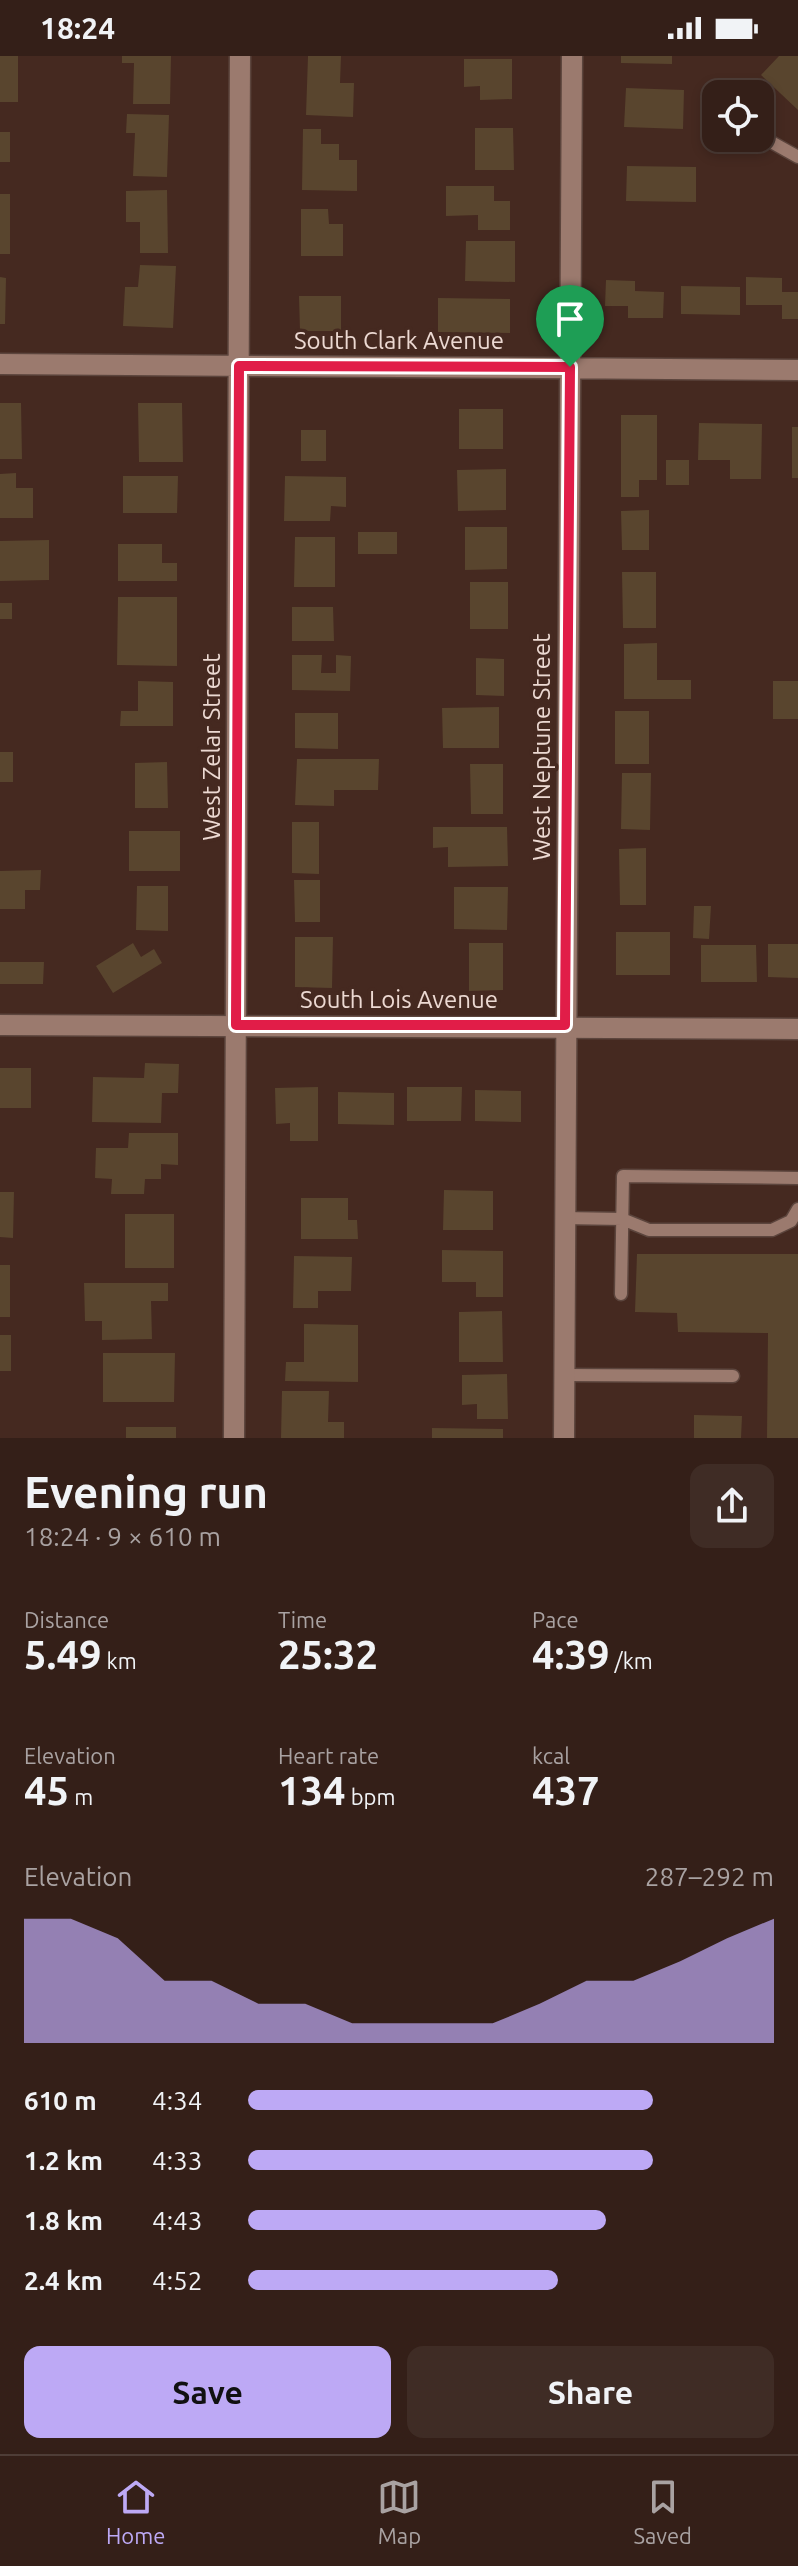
<!DOCTYPE html>
<meta charset="utf-8">
<style>
body{margin:0;font-family:Ubuntu,sans-serif;background:#3f2c25;color:#f1f3f6;height:100vh;display:flex;flex-direction:column;font-size:30px;white-space:nowrap}
*{box-sizing:border-box;margin:0}
p{font-size:26px;color:#a9a2a2}
.icon{flex:none;width:44px;height:44px;fill:none;stroke:currentColor;stroke-width:2;stroke-linecap:round;stroke-linejoin:round}
.map{position:relative;height:1382px;overflow:hidden}
.details{display:flex;flex-direction:column;background:#341f18;flex:1}
.details>*{flex:none}
.tools{position:absolute;left:702px;top:24px;display:grid;gap:16px}
.tools a{display:grid;place-items:center;width:72px;height:72px;border-radius:16px;background:#341f18;box-shadow:0 4px 12px #0003,0 0 0 2px #4e3d37;font-size:40px}
.pin{position:absolute;display:grid;place-items:center;width:68px;height:68px;color:#fff;margin:-82px -34px;border-radius:50% 50% 50% 0;rotate:-45deg;box-shadow:0 0 8px #0007}
.pin .icon{rotate:45deg}
.round{display:grid;place-items:center;flex:none;width:84px;height:84px;border-radius:16px;background:#3f2c25}
.summary{display:flex;align-items:center;justify-content:space-between;height:136px;padding:0 24px}
h1{font-size:44px;font-weight:700;line-height:60px}
.stats{display:grid;grid-template-columns:repeat(3,1fr);gap:12px;height:136px;padding:8px 24px}
.stats div{display:grid;align-content:center}
.stats b{font-size:40px;font-weight:700}
.stats small{font-size:22px;font-weight:400}
.stats p{font-size:22px}
.chart{height:224px;padding:16px 24px}
.chart p{display:flex;justify-content:space-between}
.chart svg{width:100%;height:144px;margin-top:8px;fill:#bda9f5;opacity:.7}
.cta{display:flex;gap:16px;margin-top:auto;padding:16px 24px}
.cta a{flex:1;height:92px;border-radius:16px;background:#bda9f5;color:#111;font-size:32px;font-weight:700;line-height:92px;text-align:center}
.cta a+a{background:#3f2c25;color:#f1f3f6}
ul{padding:0 24px;list-style:none;font-size:26px}
li{display:grid;grid-template-columns:128px 96px 1fr;align-items:center;height:60px}
li i{height:20px;border-radius:10px;background:#bda9f5}
.status{display:flex;justify-content:space-between;align-items:center;height:56px;padding:0 40px;background:#341f18;direction:ltr}
.status svg{height:22px;fill:currentColor}
.menu{display:flex;justify-content:space-around;align-items:center;height:112px;border-top:2px solid #4e3d37;background:#341f18;font-size:22px;color:#a9a2a2}
.menu a{display:grid;justify-items:center;gap:4px}
.menu .selected{color:#bda9f5}
.map>svg:first-child{display:block}
.building{fill:#59452e}
.lines{fill:none;stroke-linecap:round;stroke-linejoin:round}
.lane-casing{stroke:#5c453d;stroke-width:15}
.street-casing{stroke:#5c453d;stroke-width:23}
.secondary-casing{stroke:#5c453d;stroke-width:23}
.lane{stroke:#9b7a6e;stroke-width:12}
.street{stroke:#9b7a6e;stroke-width:20}
.secondary{stroke:#9b7a6e;stroke-width:20}
.route-casing{stroke:#fff;stroke-width:16}
.route{stroke:#e11d48;stroke-width:10}
.labels{text-anchor:middle;dominant-baseline:central;stroke-width:7;stroke-linejoin:round;paint-order:stroke}
.street-label{font-size:24px;fill:#ecd9d2;stroke:#452920}
</style>
<div class="status"><b>18:24</b><svg viewBox="0 0 49 12"><path d="M0 12V9h3v3zM5 12V6h3v6zM10 12V3h3v9zM15 12V0h3v12zM26 1h20v11H26zM47 4h2v5h-2z"/></svg></div>
<div class="map">
<svg width="798" height="1382" viewBox="0 0 798 1382">
<rect width="100%" height="100%" fill="#452920"/>
<path class="building" d="M0 0H18V46H0Z
M122 0H171L170 48H133L134 7H122Z
M308 0H341L340 27H354L353 61 306 59Z
M621 0H672V8L621 7Z
M779 0H798V54L761 19Z
M464 3H512V43L480 44V30L464 31Z
M626 32 684 34 683 73 624 71Z
M127 58 169 59 167 121 133 120 135 77H126Z
M475 72H513L514 114H475Z
M303 73H321V88H339V104H357V135L302 134Z
M0 76H10V106H0Z
M627 110 696 111V146L626 145Z
M446 130H494V145H510V174H478V159L446 160Z
M167 134 168 197H140V166H126V135Z
M0 138H10V198H0Z
M301 153H328L329 168H343V200H301Z
M466 185H515V226L465 225Z
M140 209 176 210 173 272 123 270 125 231H138Z
M0 221 6 222 5 268H0Z
M746 221 782 222V236H798V263H782V249H746Z
M606 224 635 225V235L664 236 663 262H628V250H605Z
M681 230 740 231V259L681 258Z
M299 240H341V275H300Z
M438 242 510 243V277L438 276Z
M0 347H21L22 403H0Z
M138 347H182L183 406H139Z
M459 353H503V393H459Z
M621 359H657V424H639V441H621Z
M699 367 762 368 761 423H730V404H698Z
M792 371H798V422H792Z
M301 374H326V405H301Z
M666 404H689V429H666Z
M506 413V454L458 455 457 414Z
M16 417V432H33V462H0V418Z
M123 420H178L177 457H123Z
M285 420 346 421V451L331 450 330 465H284Z
M649 454V494H622L621 455Z
M465 471H507V513L465 514Z
M358 476H397V498H358Z
M295 481H335V531H294Z
M49 484V524L0 525V485Z
M118 488H162V507H177V525H118Z
M622 516H656V572H623Z
M470 526H508V573H470Z
M118 541H177V610L117 609Z
M0 547H12V563H0Z
M292 551H333L334 585H292Z
M657 587V624H691V643H624V588Z
M292 599H322L321 617H336V599L351 600 350 635 292 634Z
M476 602 504 603V640L476 639Z
M138 625 173 626V670H120L121 655H138Z
M773 625H798V663H773Z
M499 651V692H443L442 652Z
M615 655H649V708H615Z
M295 657H338V693L295 692Z
M0 696H13V726H0Z
M297 703H379L378 734H334V750L295 749Z
M167 706 168 752H135V707Z
M470 708H503V758H471Z
M622 717H651L650 774 621 773Z
M292 766H319V818L292 817Z
M433 771H507L508 810 448 811V791L433 792Z
M129 775H180V815H129Z
M646 792V849H620L619 793Z
M41 814 40 834H25V853H0V815Z
M294 824H320V866H295Z
M137 830H168V875L136 874Z
M454 831H508L507 874 454 873Z
M694 850H711L709 883 693 882Z
M616 876H670V919H616Z
M295 881H333L332 932 295 931Z
M133 887 141 901 154 893 162 907 113 937 96 910Z
M469 887H503V934L469 935Z
M768 888H798V922L768 921Z
M701 889H756L757 926H701Z
M0 906H44L43 928H0Z
M145 1007 179 1008 178 1037H162L161 1067 92 1066 93 1021 144 1022Z
M0 1012H31V1052H0Z
M318 1031V1085H290V1067L276 1068 275 1032Z
M407 1031H462L461 1065H407Z
M475 1034 521 1035V1066L475 1065Z
M338 1036 394 1037V1069L338 1068Z
M129 1077H178V1109L161 1108V1123H145L144 1138H111L112 1123 95 1122 96 1092H128Z
M444 1134 493 1135V1174H443Z
M0 1136H14L13 1182 0 1181Z
M301 1142H348V1164H357L358 1183H301Z
M125 1158H174V1212H125Z
M442 1194 503 1195V1241H476V1226H442Z
M637 1198H798V1382H767L768 1277 678 1276 677 1257 635 1256Z
M294 1200 352 1201 351 1235H318V1252H293Z
M0 1209H10V1261H0Z
M84 1227H168V1245H151L152 1283 102 1284V1265H85Z
M502 1255 503 1306H459V1256Z
M304 1268 358 1269V1326L285 1325 286 1306H304Z
M0 1279H11V1315H0Z
M103 1297H175L174 1346H103Z
M507 1318 508 1363H477V1348L462 1349V1319Z
M282 1335H329L328 1366H344V1382H281Z
M694 1359 742 1360 741 1382H694Z
M126 1371H176V1382H126Z
M432 1372 503 1373V1382H432Z"/>
<g class="lines">
<g class="lane-casing">
<path id="lane" d="M773 87 798 101
M563 1162 622 1163 649 1174H772L791 1165 798 1153
M621 1238 623 1120 798 1122
M564 1319 733 1320"/>
</g>
<g class="street-casing">
<path id="street" d="M0 308 798 314
M234 1382 240 0
M564 1382 572 0"/>
</g>
<g class="secondary-casing">
<path id="secondary" d="M0 969 798 973"/>
</g>
<use href="#lane" class="lane"/>
<use href="#street" class="street"/>
<use href="#secondary" class="secondary"/>
</g>
<g class="lines">
<g class="route-casing">
<path id="route" d="M239 310 570 311 565 969H236Z"/>
</g>
<use href="#route" class="route"/>
</g>
<g class="labels">
<g class="street-label">
<text x="399" y="284">South Clark Avenue</text>
<text transform="translate(211 691) rotate(-90)">West Zelar Street</text>
<text transform="translate(541 691) rotate(-90)">West Neptune Street</text>
<text x="399" y="943">South Lois Avenue</text>
</g>
</g>
</svg>
<div class="tools">
<a><svg class="icon" aria-label="locate" viewBox="0 0 24 24"><circle cx="12" cy="12" r="6"/><path d="M12 2v4M12 18v4M2 12h4M18 12h4"/></svg></a>
</div>
<div class="pin" style="left:570px;top:311px;background:#1e9e55"><svg class="icon" aria-label="arrive" viewBox="0 0 24 24"><path d="M6 21V4h12l-3 4 3 4H6"/></svg></div>
</div>
<section class="details">
<div class="summary"><div><h1>Evening run</h1><p>18:24 · 9 × 610 m</p></div><a class="round"><svg class="icon" aria-label="share" viewBox="0 0 24 24"><path d="M12 15V3M7 8l5-5 5 5M5 13v7h14v-7"/></svg></a></div>
<div class="stats">
<div><p>Distance</p><b>5.49<small> km</small></b></div>
<div><p>Time</p><b>25:32</b></div>
<div><p>Pace</p><b>4:39<small> /km</small></b></div>
</div>
<div class="stats">
<div><p>Elevation</p><b>45<small> m</small></b></div>
<div><p>Heart rate</p><b>134<small> bpm</small></b></div>
<div><p>kcal</p><b>437</b></div>
</div>
<div class="chart"><p><span>Elevation</span>287–292 m</p>
<svg viewBox="0 0 160 44" preserveAspectRatio="none"><path d="M0 44V6L10 6L20 12L30 25L40 25L50 32L60 32L70 38L80 38L90 38L100 38L110 32L120 25L130 25L140 19L150 12L160 6V44z"/></svg>
</div>
<ul>
<li><b>610 m</b>4:34<i style="width:77%"></i></li>
<li><b>1.2 km</b>4:33<i style="width:77%"></i></li>
<li><b>1.8 km</b>4:43<i style="width:68%"></i></li>
<li><b>2.4 km</b>4:52<i style="width:59%"></i></li>
</ul>
<div class="cta"><a>Save</a><a>Share</a></div>
</section>
<nav class="menu">
<a class="selected"><svg class="icon" aria-label="home" viewBox="0 0 24 24"><path d="M3 11l9-7 9 7M6 9v11h12V9"/></svg>Home</a>
<a><svg class="icon" aria-label="map" viewBox="0 0 24 24"><path d="M3 6l6-2 6 2 6-2v14l-6 2-6-2-6 2zM9 4v14M15 6v14"/></svg>Map</a>
<a><svg class="icon" aria-label="saved" viewBox="0 0 24 24"><path d="M7 4h10v16l-5-4-5 4z"/></svg>Saved</a>
</nav>
